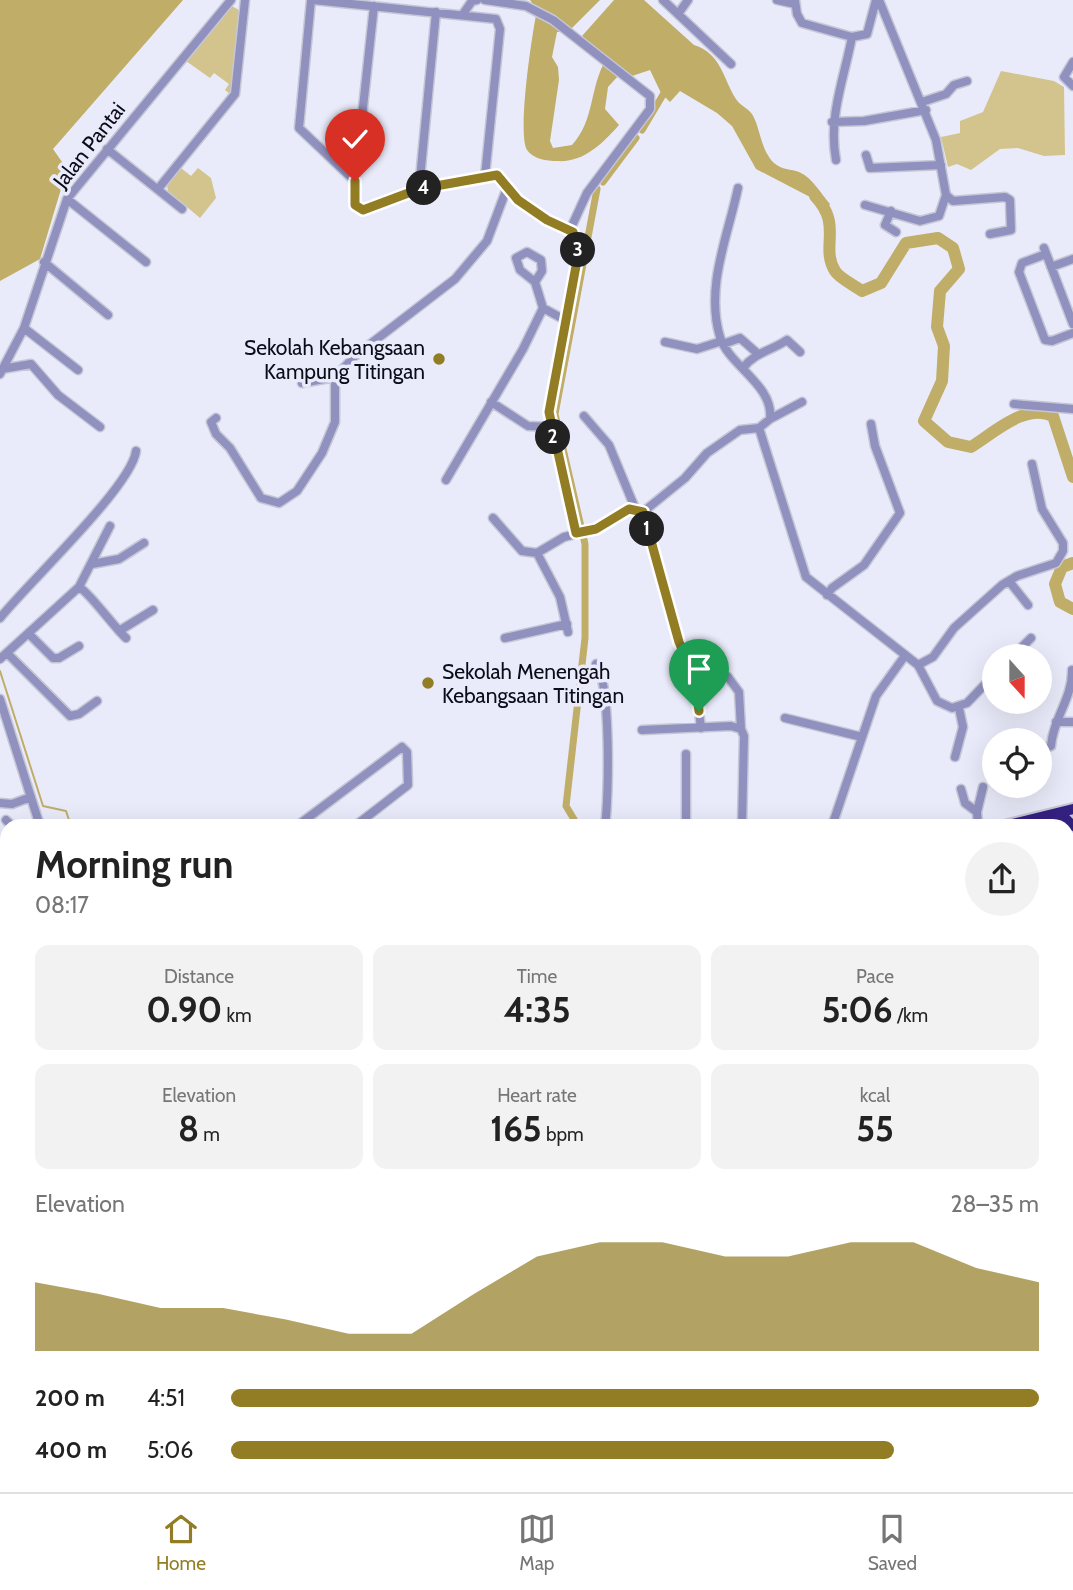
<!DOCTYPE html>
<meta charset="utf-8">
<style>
body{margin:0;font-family:Cabin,sans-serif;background:#f2f2f2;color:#222;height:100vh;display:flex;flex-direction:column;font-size:26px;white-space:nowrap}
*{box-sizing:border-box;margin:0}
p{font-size:23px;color:#767676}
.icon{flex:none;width:38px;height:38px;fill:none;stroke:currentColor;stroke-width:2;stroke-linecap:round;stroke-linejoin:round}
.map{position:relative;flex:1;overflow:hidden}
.drawer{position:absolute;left:0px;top:819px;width:1074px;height:674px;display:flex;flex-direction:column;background:#fff;border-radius:21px 21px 0 0;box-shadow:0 7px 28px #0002}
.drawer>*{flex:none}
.needle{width:46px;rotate:159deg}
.tools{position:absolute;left:982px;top:644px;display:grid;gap:14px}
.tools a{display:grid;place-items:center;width:70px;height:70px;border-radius:50%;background:#fff;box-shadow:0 7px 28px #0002;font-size:35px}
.pin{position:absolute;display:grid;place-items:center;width:60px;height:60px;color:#fff;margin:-72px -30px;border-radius:50% 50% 50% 0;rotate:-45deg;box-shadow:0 0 7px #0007}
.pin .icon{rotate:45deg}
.km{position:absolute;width:35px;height:35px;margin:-18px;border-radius:50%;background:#222;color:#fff;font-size:19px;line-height:35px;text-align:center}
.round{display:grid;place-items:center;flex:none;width:74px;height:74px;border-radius:37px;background:#f2f2f2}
.head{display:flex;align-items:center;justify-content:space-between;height:119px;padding:0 35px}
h1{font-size:38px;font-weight:700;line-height:52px}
.stats{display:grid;grid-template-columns:repeat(3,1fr);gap:10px;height:119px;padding:7px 35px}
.stats div{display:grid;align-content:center;border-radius:14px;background:#f2f2f2;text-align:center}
.stats b{font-size:35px;font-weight:700}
.stats small{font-size:19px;font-weight:400}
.stats p{font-size:19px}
.chart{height:196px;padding:14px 35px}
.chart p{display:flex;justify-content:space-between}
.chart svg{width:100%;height:126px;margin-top:7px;fill:#927d24;opacity:.7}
ul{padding:0 35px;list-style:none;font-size:23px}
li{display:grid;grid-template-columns:112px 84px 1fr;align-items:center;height:52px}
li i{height:18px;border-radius:9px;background:#927d24}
.dock{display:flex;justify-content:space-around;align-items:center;height:98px;border-top:2px solid #e0e0e0;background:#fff;font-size:19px;color:#767676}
.dock a{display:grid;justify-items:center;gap:4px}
.dock .current{color:#927d24}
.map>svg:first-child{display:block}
.green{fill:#d2c48c}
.water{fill:#bfad68}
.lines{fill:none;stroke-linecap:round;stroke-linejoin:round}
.stream{stroke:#bfad68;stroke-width:2}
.canal{stroke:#bfad68;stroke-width:7}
.river{stroke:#bfad68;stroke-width:12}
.minor-casing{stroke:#c6c7d6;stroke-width:11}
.highway-casing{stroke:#c6c7d6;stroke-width:14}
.minor{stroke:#9091bf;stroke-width:8}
.highway{stroke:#342181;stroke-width:10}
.route-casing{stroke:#fff;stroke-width:14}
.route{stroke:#927d24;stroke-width:9}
.poi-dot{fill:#927d24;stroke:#eaebfa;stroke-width:2.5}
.labels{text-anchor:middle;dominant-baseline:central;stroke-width:7;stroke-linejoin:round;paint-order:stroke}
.street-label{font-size:21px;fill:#0c0c18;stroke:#eaebfa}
.poi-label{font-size:21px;fill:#0c0c18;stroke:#eaebfa;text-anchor:end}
</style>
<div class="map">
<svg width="1073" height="1492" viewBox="0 0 1073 1492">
<rect width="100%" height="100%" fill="#eaebfa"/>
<path class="green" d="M230 5 239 10 233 90 230 94 225 90 229 84 214 73 210 78 186 61Z
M1001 71 1054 81 1064 87 1065 155 1044 156 1018 148 1000 149 971 170 957 164 948 167 941 137 960 133V121L983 112Z
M181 168 191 176 198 168 211 178 216 198 200 218 168 191 167 185Z"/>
<path class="water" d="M0 0H183L53 149 67 169 40 259 0 281Z
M530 0H600L568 32H557L552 57 558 67 559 80 550 141 553 148 572 145C595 120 589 89 606 59L582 36 614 0H644L694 45C722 54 723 79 736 99 739 105 748 108 752 114 761 129 760 149 774 163 782 170 791 169 799 172 812 177 821 194 830 204L823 213 810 197 756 169 732 126 717 113 680 91 670 102 661 93 650 70 623 79 619 75 608 87 605 109 619 125C602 144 583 163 557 161 547 161 533 159 527 150 517 133 532 34 537 10Z"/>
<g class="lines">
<path class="stream" d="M0 671 43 806 66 811 71 826"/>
<path class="canal" d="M642 130 667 88
M603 182 636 138
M578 826 566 806 585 638V544L555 414 597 189
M916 1486 917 1492"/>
<path class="river" d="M815 196C843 225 820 247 835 271 839 278 854 285 862 291L881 283 906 243 938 238 953 248 959 269 940 291 937 327 944 346 942 381 924 421 948 442 971 447C995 432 1025 403 1053 416L1073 477
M1073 563 1062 567 1055 584 1060 602 1073 609"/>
<g class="minor-casing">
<path id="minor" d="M311 0 299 128 355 181
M313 0 496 19 500 29 485 176
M485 0 526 6 553 20 650 96V109L587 193 570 230
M663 0 731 64
M777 0 795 4
M795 0 797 14 802 23 852 37
M374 6 355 181 354 198 357 208 369 209 419 189 497 175 518 200 547 220 573 232 578 247 576 266 549 412 576 533
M463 14 472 1 477 0
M678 14 688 0
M1073 62 1064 77 1073 86
M922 102 946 94 954 85 967 81
M832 122 864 121 926 110
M107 149 182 209
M866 155 870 168 941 165
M836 160C828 117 844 79 852 37L867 34 876 0
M738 188C728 236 705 287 720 337 729 366 774 385 770 419L759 428
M158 189 235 94 245 0
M419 189 436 12
M946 195 953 201 1005 197 1010 200 1011 230 990 234
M67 199 146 262
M865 205 920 221 939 216 946 195 936 140 879 0
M891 211 885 225 896 232
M1044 248 1073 324
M1046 254 1022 263 1019 272 1045 340 1052 341 1073 333
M44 262 108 315
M1051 267 1073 259
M535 282 520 270 516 258 527 252 541 260 542 271 535 282 543 308
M24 328 78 370
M665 342 697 349 722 341
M723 344 740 338 757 353
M743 368C755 352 771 351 787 340L800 352
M2 369 31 364 58 395 100 427
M0 374 24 328 67 199 231 0
M302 383 335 377 356 355 455 279 487 241 507 188
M491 402 528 426 551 427
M1014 404 1073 409
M584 416 609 445 635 508
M216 418 211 422 216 434 230 448 261 498 279 503 297 491 322 453 335 422V377
M770 419 802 402
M759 428 806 577 918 665 933 657 954 628 1002 585 1017 576 1056 563 1063 551V543L1042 509 1032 464
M446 480 523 349 543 308 565 320
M643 512 679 642 695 678 701 728
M643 512 685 478 707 453 740 430 759 428
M493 518 522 551 537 553 560 597 568 632
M537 553 564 537 596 529 629 509 643 512
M92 564 119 559 144 543
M1009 581 1028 605
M79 587C89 592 113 626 126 638
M827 595 832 588 864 565 900 513 875 446 871 424
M0 618C27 584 132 486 136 451
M119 631 153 610
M29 634 53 658H59L79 646
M505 638 567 624
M8 654 70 716 79 714 97 701
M1013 656 1031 638
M0 659 79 587 110 526
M596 664C611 681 609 799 605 826
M918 665 937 701 952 708 967 703 994 675
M728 677 739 692 741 729
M0 699 40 826
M785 718 862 737
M1056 722H1073
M642 730 731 726 741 729 744 736 742 826
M1040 750 1051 746C1053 719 1073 697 1072 670
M686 754V826
M955 757 963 727 959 708
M961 789 965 803 977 812
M0 803 12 804 31 797
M6 820 12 826
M297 826 402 747 407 752 408 785 355 826
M832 826 876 696 904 657
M978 826 977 812 983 787
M1068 924 1073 927
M0 980 7 978
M1068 1009H1073
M1068 1041 1073 1035
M0 1108 7 1106
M1068 1126 1073 1119
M0 1193 7 1191
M1068 1224 1073 1213
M0 1250 7 1248
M0 1324 7 1363
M0 1437 7 1436
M1068 1465 1073 1479
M30 1486 31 1492
M378 1486 380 1492
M485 1486 487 1492
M741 1486 745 1492
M842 1486 843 1492
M890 1486 891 1492
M134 1492 135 1486
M143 1492 184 1486
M408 1492 434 1486
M562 1492 582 1486
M777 1492 796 1486
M980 1492 996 1486"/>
</g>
<g class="highway-casing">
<path id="highway" d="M1053 820 1065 818 1073 826
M1004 826 1073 809
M0 1283 7 1281
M0 1296 7 1294"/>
</g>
<use href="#minor" class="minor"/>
<use href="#highway" class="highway"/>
</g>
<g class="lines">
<g class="route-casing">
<path id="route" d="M355 181V205L363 210 419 189 497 175 518 200 547 220 573 232 578 247 576 266 549 412 576 533 596 529 629 509 643 512 679 642 695 678 699 711"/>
</g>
<use href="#route" class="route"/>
</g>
<g class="poi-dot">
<circle cx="439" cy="359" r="7"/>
<circle cx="428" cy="683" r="7"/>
</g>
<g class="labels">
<g class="street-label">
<text transform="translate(89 145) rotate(-52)">Jalan Pantai</text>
</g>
<g class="poi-label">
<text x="425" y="347">Sekolah Kebangsaan<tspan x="425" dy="24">Kampung Titingan</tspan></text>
<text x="442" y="671" text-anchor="start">Sekolah Menengah<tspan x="442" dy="24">Kebangsaan Titingan</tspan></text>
</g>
</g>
</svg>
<div class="tools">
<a><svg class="needle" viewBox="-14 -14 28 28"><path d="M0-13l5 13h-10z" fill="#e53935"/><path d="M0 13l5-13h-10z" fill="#767676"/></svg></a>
<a><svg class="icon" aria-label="locate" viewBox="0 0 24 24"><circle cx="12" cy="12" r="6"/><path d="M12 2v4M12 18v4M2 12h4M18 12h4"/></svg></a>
</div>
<div class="pin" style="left:699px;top:711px;background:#1e9e55"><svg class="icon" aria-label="arrive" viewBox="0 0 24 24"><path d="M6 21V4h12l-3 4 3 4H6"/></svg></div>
<div class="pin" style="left:355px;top:181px;background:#d93025"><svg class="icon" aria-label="check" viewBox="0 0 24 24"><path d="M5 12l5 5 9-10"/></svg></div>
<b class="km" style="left:647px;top:529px">1</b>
<b class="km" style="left:553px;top:437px">2</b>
<b class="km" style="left:578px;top:250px">3</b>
<b class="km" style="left:424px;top:188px">4</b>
<section class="drawer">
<div class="head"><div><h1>Morning run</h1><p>08:17</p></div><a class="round"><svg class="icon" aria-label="share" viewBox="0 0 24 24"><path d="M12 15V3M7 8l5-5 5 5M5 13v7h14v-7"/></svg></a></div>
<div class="stats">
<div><p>Distance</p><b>0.90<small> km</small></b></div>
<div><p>Time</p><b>4:35</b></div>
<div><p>Pace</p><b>5:06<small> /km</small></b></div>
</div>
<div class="stats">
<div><p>Elevation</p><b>8<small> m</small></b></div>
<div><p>Heart rate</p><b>165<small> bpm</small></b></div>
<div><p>kcal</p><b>55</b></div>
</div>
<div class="chart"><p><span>Elevation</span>28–35 m</p>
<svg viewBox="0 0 160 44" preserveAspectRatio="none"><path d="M0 44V20L10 24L20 29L30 29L40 33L50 38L60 38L70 24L80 11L90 6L100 6L110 11L120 11L130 6L140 6L150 15L160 20V44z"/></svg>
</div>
<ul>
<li><b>200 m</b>4:51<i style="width:100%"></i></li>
<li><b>400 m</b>5:06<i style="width:82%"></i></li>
</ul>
</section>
</div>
<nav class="dock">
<a class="current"><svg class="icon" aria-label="home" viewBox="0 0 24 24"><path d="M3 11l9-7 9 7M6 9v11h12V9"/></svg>Home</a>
<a><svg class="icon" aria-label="map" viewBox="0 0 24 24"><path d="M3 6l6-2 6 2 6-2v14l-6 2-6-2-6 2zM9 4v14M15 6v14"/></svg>Map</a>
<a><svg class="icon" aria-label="saved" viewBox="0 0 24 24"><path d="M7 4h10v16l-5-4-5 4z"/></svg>Saved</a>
</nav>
